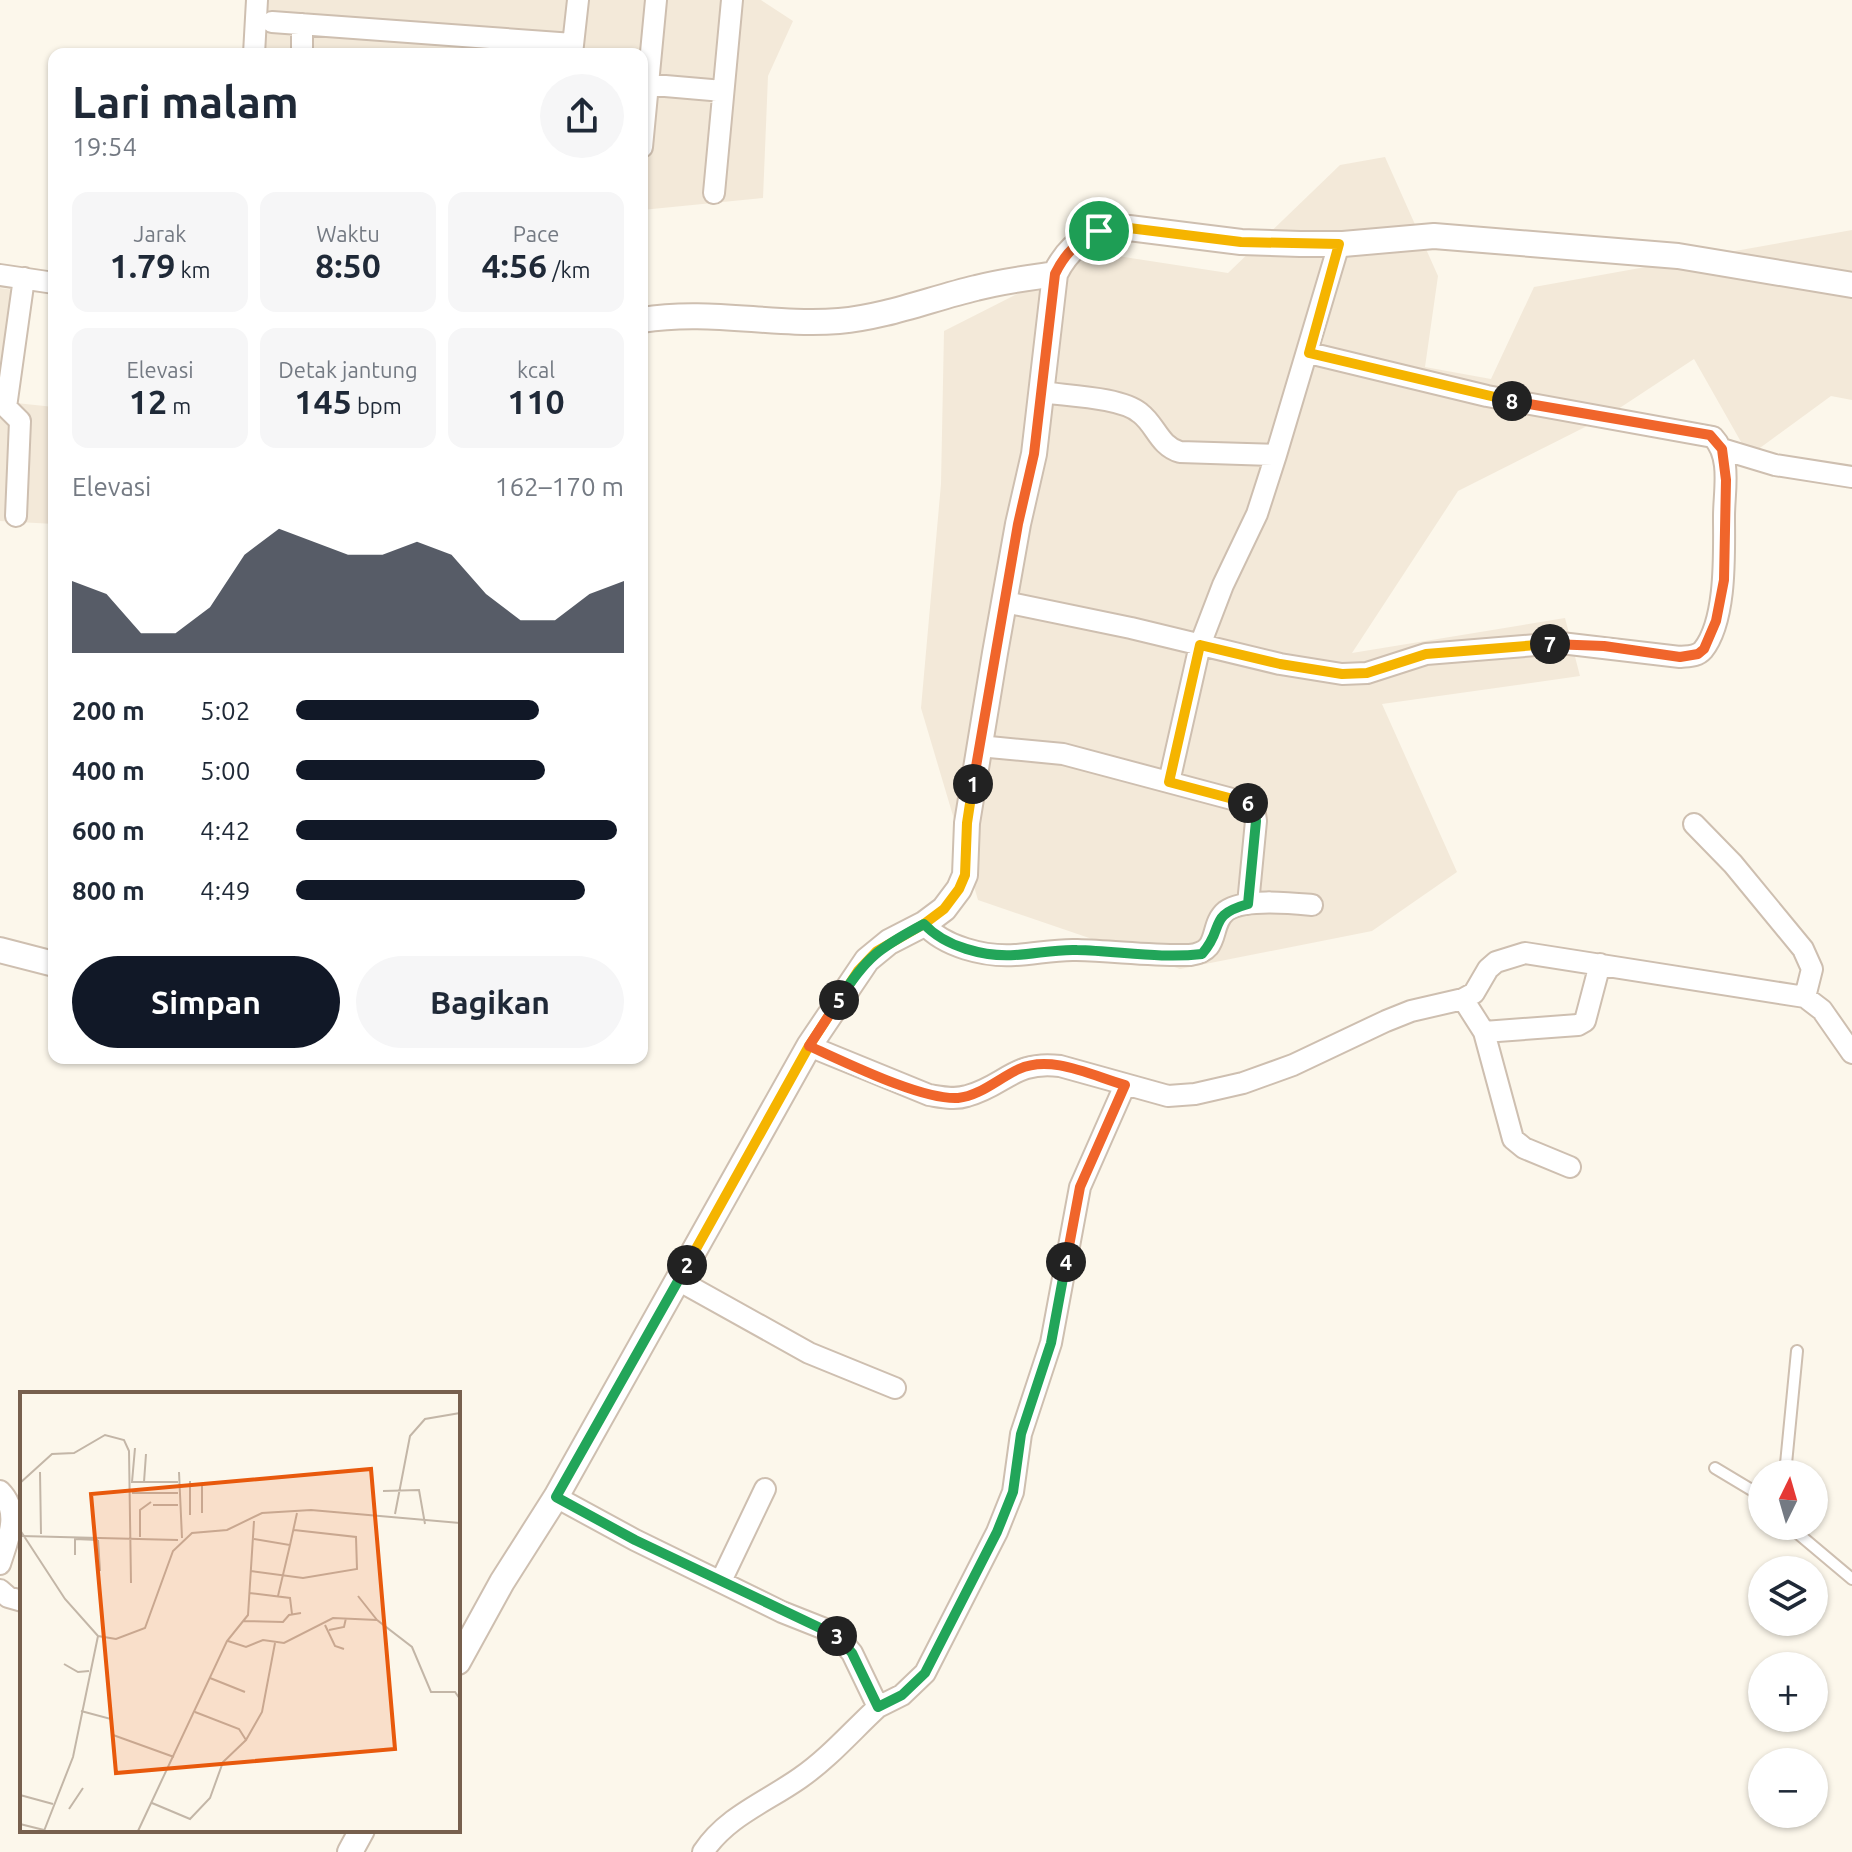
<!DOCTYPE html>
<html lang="id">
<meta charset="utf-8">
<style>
body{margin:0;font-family:Ubuntu,sans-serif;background:#f6f6f7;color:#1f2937;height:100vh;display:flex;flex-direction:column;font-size:30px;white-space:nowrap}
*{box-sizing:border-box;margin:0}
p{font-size:26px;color:#747a83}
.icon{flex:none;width:44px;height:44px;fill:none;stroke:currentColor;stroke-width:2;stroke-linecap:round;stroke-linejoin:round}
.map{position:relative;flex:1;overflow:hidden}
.panel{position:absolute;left:48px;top:48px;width:600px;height:1016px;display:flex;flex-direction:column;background:#fff;border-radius:16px;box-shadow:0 2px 6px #0004}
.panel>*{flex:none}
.needle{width:52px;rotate:5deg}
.fabs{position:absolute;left:1748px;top:1460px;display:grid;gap:16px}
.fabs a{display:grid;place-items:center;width:80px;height:80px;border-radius:50%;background:#fff;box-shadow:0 2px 6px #0004;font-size:40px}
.pin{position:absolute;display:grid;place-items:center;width:68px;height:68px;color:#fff;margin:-34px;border:4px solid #fff;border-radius:50%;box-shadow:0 2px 8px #0007}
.km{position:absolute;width:40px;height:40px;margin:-20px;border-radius:50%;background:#222;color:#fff;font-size:22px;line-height:40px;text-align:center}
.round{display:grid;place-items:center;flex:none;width:84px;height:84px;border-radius:42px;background:#f6f6f7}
.summary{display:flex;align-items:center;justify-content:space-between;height:136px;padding:0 24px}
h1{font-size:44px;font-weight:700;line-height:60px}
.figures{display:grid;grid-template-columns:repeat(3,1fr);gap:12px;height:136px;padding:8px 24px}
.figures div{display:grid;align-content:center;border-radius:16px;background:#f6f6f7;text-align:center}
.figures b{font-size:34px;font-weight:700}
.figures small{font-size:22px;font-weight:400}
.figures p{font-size:22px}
.chart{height:224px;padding:16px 24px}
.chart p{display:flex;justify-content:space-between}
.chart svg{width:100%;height:144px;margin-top:8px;fill:#111827;opacity:.7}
.primary-button{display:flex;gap:16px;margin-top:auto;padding:16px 24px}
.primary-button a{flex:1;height:92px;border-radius:48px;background:#111827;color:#fff;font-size:32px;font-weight:700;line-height:92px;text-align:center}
.primary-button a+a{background:#f6f6f7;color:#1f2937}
ul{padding:0 24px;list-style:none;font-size:26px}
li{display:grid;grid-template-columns:128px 96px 1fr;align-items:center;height:60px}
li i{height:20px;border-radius:10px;background:#111827}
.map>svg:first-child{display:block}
.residential{fill:#f3e9d9}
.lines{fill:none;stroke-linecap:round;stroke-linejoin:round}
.service-casing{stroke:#cebfb0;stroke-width:14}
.minor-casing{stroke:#cebfb0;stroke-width:24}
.tertiary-casing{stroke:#cebfb0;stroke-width:28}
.service{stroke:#fff;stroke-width:10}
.minor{stroke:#fff;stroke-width:20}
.tertiary{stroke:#fff;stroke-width:24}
.split-1-casing{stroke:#fff;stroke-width:16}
.split-2-casing{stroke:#fff;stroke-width:16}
.split-3-casing{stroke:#fff;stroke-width:16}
.split-4-casing{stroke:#fff;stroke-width:16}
.split-5-casing{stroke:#fff;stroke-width:16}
.split-6-casing{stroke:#fff;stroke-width:16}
.split-7-casing{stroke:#fff;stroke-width:16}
.split-8-casing{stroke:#fff;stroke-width:16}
.split-9-casing{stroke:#fff;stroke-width:16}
.split-1{stroke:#f0652b;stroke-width:10}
.split-2{stroke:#f5b400;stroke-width:10}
.split-3{stroke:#22a559;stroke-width:10}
.split-4{stroke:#22a559;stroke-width:10}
.split-5{stroke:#f0652b;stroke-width:10}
.split-6{stroke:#22a559;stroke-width:10}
.split-7{stroke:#f5b400;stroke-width:10}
.split-8{stroke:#f0652b;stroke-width:10}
.split-9{stroke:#f5b400;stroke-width:10}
.inset-road{fill:none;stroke:#c3b6a7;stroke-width:2}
.view{fill:#e8590c;fill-opacity:0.15;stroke:#e8590c;stroke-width:4}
.inset-edge{fill:none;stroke:#77604e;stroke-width:4}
</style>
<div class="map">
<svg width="1852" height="1852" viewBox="0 0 1852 1852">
<rect width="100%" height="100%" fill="#fcf7eb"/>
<path class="residential" d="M267 0H761L793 21 768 76 763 198 642 210V54H264Z
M1385 157 1438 276 1425 367 1491 379 1534 287 1852 230V400L1831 396 1749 456 1694 359 1609 415 1458 491 1352 653 1565 618 1580 676 1382 704 1457 872 1372 931 1180 969 978 900 921 708 941 484 944 331 1098 253 1228 273 1340 165Z
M0 288 34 293 16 403 54 407V524L0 521Z"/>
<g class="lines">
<g class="service-casing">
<path id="service" d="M1715 1468 1755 1492 1762 1499
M1785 1474 1797 1351
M1789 1526 1852 1579"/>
</g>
<g class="minor-casing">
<path id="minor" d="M272 22 573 44
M254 54 257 0
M302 54V24
M572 54 578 0
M642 84 723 91
M642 147 656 0
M714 193 732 0
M0 275 54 283
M1041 392C1067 396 1121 397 1140 413 1156 425 1159 446 1180 452L1276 455 1257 514 1223 585 1200 645 1169 782
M1722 449 1775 465 1852 477
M1276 455 1339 244
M16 516 20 421 6 407 24 278
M1005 602 1131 628 1280 664 1342 674 1367 673 1426 654 1561 643 1680 657C1688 656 1697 657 1703 650 1727 620 1724 552 1724 516 1724 491 1732 457 1713 437L1487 396 1309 353
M979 746 1063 754 1247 803 1255 814 1256 821 1248 904
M1694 824 1733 864 1803 949 1812 969 1805 997
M924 924C944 947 985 957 1015 955 1036 954 1056 949 1077 950 1115 951 1152 956 1190 955 1222 951 1208 926 1226 911 1244 898 1291 903 1312 905
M1463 999 1484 1032 1513 1139 1524 1148 1570 1167
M1484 1032 1578 1025 1585 1021 1600 964
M809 1046 929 1095C942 1097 955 1100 967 1096 1005 1086 1014 1060 1060 1066L1168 1096 1195 1094 1243 1083 1293 1065 1386 1021 1411 1011 1463 999 1474 993 1488 969 1496 962 1525 953 1805 997 1822 1010 1852 1053
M678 1280 809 1353 895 1388
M0 1491C21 1512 8 1539 0 1564
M556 1497 635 1540 782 1612 835 1633 852 1653 878 1707C852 1731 829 1758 800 1778 766 1802 727 1816 703 1852
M721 1581 765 1489
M0 1590 8 1597 22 1601
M878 1707 902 1695 925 1673 997 1532 1013 1492 1021 1434 1051 1343 1080 1187 1125 1085"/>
</g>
<g class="tertiary-casing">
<path id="tertiary" d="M642 320C708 309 773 326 839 321 886 317 930 299 976 288 1002 281 1029 278 1055 274
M0 950 54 964
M458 1662 502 1582 556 1497 809 1046 867 960 889 942 924 924 944 909 959 889 965 875 967 823 995 653 1018 524 1034 454 1055 274C1070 243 1095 228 1129 228L1241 242 1300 244H1343L1434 236 1678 256 1852 285
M350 1852 362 1830"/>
</g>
<use href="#service" class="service"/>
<use href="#minor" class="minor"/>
<use href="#tertiary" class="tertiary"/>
</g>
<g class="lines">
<g class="split-1-casing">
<path id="split-1" d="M973 784 1018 524 1034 454 1055 274C1065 253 1078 241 1099 231"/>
</g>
<g class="split-2-casing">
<path id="split-2" d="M687 1265 809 1046 858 971 877 951 924 924 944 909 959 889 965 875 967 823 973 784"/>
</g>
<g class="split-3-casing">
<path id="split-3" d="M687 1265 556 1497 635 1540 837 1636"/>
</g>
<g class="split-4-casing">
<path id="split-4" d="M837 1636 852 1653 878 1707 902 1695 925 1673 997 1532 1013 1492 1021 1434 1051 1343 1066 1262"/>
</g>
<g class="split-5-casing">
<path id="split-5" d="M839 1000 809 1046C845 1062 921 1100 958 1098 980 1096 999 1078 1019 1069 1051 1054 1093 1076 1125 1085L1080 1187 1066 1262"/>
</g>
<g class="split-6-casing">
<path id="split-6" d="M839 1000C866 957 879 948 924 924 945 947 985 957 1015 955 1036 954 1056 949 1077 950 1119 951 1161 959 1202 954 1226 927 1206 916 1248 904L1256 821 1255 814 1248 803"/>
</g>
<g class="split-7-casing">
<path id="split-7" d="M1248 803 1169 782 1200 645 1280 664 1342 674 1367 673 1426 654 1550 644"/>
</g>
<g class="split-8-casing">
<path id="split-8" d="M1512 401 1710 435 1722 449 1726 480 1724 580 1716 621 1704 649 1698 654 1680 657 1604 646 1550 644"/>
</g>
<g class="split-9-casing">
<path id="split-9" d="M1099 231 1129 228 1241 242 1339 244 1309 353 1512 401"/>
</g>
<use href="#split-1" class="split-1"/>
<use href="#split-2" class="split-2"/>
<use href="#split-3" class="split-3"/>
<use href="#split-4" class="split-4"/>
<use href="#split-5" class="split-5"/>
<use href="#split-6" class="split-6"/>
<use href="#split-7" class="split-7"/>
<use href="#split-8" class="split-8"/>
<use href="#split-9" class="split-9"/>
</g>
<g transform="translate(20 1392)">
<rect width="440" height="440" fill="#fcf7eb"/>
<path class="inset-road" d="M115 56 112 90H158M20 80 21 142M159 80 162 146M124 90 126 62M0 91 32 62 54 61 85 43 104 48 109 59 111 191M363 99 399 98 405 132M112 101H158M133 113H158M182 121V92M375 122 390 44 405 27 440 21M170 123V89M0 138 45 207 78 244 96 247 125 236 153 159 172 141 207 138 242 121 291 118 440 131M1 144 158 148M120 145V118L131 110M234 147 270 153 258 204M78 148 80 179M270 153 277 121M55 163V147L78 148M231 179 283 186 337 177 336 145 274 138M229 201 270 206 272 222M338 204 357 228M223 229 263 230 269 223 281 221M305 233 315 254 324 257M309 238 324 235 326 226M208 249 226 255 243 248 264 251 313 226 357 228 392 255 411 300H435L440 307M44 272 58 280 69 279M190 286 225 300M61 319 91 327 93 343 154 365M226 348 242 320 255 251M0 403 33 412M132 411 170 427 190 406 203 370 226 348 219 337 175 320M49 417 63 396M0 432 24 438M24 439 53 365 78 244M118 439 207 249 228 223 234 129"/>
<path class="view" d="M351 77 375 357 96 381 71 102Z"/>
<rect width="440" height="440" class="inset-edge"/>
</g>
</svg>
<div class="fabs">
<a><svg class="needle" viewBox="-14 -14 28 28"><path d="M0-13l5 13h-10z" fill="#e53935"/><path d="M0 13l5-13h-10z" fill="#747a83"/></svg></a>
<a><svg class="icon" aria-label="layers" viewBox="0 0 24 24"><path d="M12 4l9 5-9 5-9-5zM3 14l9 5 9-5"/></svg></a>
<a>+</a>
<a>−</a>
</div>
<div class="pin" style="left:1099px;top:231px;background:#1e9e55"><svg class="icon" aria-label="arrive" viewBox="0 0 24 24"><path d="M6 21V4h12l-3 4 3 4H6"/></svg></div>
<b class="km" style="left:973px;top:784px">1</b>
<b class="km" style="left:687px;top:1265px">2</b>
<b class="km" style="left:837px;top:1636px">3</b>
<b class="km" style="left:1066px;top:1262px">4</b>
<b class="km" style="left:839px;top:1000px">5</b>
<b class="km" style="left:1248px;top:803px">6</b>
<b class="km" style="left:1550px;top:644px">7</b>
<b class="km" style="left:1512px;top:401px">8</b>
<section class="panel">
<div class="summary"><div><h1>Lari malam</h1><p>19:54</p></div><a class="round"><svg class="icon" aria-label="share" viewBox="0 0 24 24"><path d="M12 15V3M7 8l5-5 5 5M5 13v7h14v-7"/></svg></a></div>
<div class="figures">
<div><p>Jarak</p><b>1.79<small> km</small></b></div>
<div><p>Waktu</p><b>8:50</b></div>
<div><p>Pace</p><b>4:56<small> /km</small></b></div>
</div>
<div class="figures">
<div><p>Elevasi</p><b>12<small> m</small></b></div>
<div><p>Detak jantung</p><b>145<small> bpm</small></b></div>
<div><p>kcal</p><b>110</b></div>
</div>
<div class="chart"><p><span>Elevasi</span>162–170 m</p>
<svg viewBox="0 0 160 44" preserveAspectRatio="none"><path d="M0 44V22L10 26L20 38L30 38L40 30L50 14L60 6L70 10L80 14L90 14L100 10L110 14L120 26L130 34L140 34L150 26L160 22V44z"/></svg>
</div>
<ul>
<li><b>200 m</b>5:02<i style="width:74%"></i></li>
<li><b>400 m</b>5:00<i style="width:76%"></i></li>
<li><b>600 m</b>4:42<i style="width:98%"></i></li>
<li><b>800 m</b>4:49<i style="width:88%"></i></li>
</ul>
<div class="primary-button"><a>Simpan</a><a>Bagikan</a></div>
</section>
</div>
